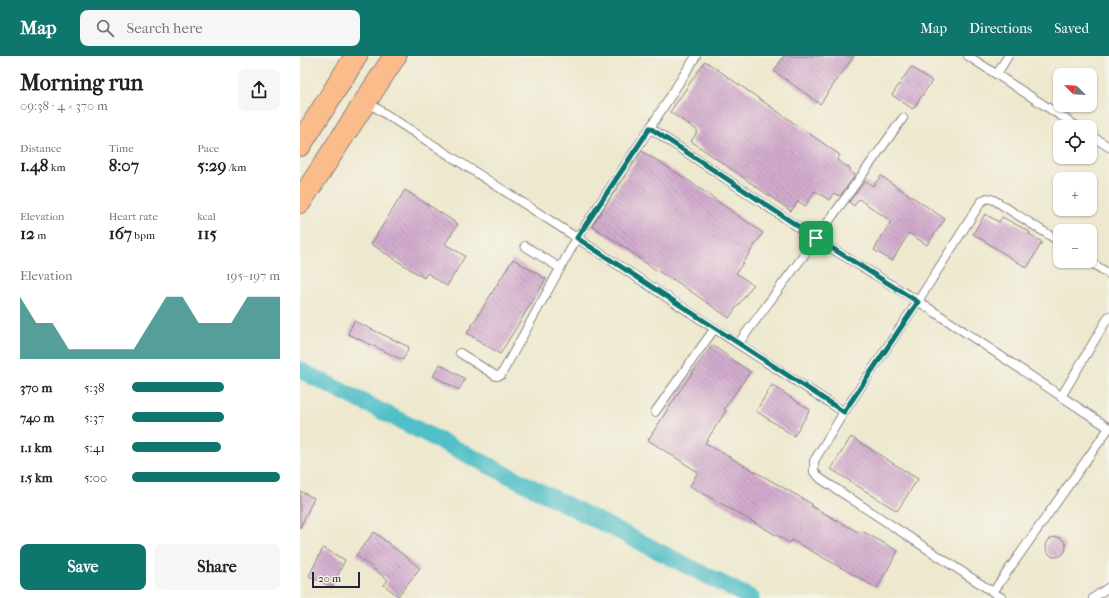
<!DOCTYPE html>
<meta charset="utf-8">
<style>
body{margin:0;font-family:"IM FELL French Canon",serif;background:#f6f6f6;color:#202124;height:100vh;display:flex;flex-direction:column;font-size:15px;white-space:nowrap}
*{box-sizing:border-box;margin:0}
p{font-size:13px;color:#757577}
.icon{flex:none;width:22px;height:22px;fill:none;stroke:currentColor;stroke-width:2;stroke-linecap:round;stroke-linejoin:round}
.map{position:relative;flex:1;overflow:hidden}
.side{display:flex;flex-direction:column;background:#fff;width:300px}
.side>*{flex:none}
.needle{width:26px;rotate:294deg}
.controls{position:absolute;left:753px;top:12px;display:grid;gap:8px}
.controls a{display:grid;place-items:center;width:44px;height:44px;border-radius:8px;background:#fff;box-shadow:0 1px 3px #0004;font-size:20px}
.scale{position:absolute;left:12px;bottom:10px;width:48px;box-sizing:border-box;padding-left:4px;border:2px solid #22223b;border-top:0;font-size:11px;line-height:14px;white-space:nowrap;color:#22223b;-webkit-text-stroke:3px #f7f3e8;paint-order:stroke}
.pin{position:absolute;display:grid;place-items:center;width:34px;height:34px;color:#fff;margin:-17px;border-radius:8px;box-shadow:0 2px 6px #0006}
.round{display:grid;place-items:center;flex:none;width:42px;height:42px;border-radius:8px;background:#f6f6f6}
.overview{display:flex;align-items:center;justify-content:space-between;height:68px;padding:0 20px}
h1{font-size:22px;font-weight:700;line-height:30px}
.metrics{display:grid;grid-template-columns:repeat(3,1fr);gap:6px;height:68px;padding:4px 20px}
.metrics div{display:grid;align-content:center}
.metrics b{font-size:17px;font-weight:700}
.metrics small{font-size:11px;font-weight:400}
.metrics p{font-size:11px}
.chart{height:112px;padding:8px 20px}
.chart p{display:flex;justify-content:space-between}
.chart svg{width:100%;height:72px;margin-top:4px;fill:#0f766e;opacity:.7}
.cta{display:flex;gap:8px;margin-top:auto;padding:8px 20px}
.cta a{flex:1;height:46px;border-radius:8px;background:#0f766e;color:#fff;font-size:16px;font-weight:700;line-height:46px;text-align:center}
.cta a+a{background:#f6f6f6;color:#202124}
ul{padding:0 20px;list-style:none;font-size:13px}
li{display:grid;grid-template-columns:64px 48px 1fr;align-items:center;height:30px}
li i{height:10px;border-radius:5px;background:#0f766e}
header{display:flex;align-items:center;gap:24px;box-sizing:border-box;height:56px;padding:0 20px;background:#0f766e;color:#fff}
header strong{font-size:19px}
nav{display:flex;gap:22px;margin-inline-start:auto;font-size:14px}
.search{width:280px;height:36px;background:#f6f6f6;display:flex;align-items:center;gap:10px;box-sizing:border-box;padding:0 14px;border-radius:8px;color:#757577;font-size:15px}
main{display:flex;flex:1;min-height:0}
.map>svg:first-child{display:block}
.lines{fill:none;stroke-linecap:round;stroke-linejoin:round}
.canal{stroke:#51bfc7;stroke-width:17}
.building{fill:url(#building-back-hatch)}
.service-casing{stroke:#888584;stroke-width:10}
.trunk-casing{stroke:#888584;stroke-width:24}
.service{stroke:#fff;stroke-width:8}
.trunk{stroke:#fabc8b;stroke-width:22}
.route-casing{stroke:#fff;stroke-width:8}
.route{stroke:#0f766e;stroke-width:5}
</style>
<header>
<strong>Map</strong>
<div class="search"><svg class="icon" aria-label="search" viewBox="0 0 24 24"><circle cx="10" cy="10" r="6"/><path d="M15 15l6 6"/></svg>Search here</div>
<nav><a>Map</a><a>Directions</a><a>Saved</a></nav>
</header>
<main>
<section class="side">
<div class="overview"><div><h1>Morning run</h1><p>09:38 · 4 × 370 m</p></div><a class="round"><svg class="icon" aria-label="share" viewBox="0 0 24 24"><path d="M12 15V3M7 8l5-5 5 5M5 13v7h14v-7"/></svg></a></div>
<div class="metrics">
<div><p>Distance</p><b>1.48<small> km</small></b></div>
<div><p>Time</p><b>8:07</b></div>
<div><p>Pace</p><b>5:29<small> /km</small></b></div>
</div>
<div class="metrics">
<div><p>Elevation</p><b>12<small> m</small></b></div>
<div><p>Heart rate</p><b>167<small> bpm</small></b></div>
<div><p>kcal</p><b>115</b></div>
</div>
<div class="chart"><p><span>Elevation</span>195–197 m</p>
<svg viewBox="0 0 160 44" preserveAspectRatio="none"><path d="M0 44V6L10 22L20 22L30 38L40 38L50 38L60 38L70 38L80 22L90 6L100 6L110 22L120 22L130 22L140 6L150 6L160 6V44z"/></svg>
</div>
<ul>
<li><b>370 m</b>5:38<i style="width:62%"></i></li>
<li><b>740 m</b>5:37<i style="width:62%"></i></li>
<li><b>1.1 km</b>5:41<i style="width:60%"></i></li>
<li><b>1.5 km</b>5:00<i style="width:100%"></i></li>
</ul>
<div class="cta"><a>Save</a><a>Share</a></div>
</section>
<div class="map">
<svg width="809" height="542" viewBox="0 0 809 542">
<defs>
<pattern id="building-back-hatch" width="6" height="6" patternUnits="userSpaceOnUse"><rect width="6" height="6" fill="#d2abcd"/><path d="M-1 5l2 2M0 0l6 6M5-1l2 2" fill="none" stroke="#aa8ba8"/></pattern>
</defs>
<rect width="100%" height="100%" fill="#f7f3e8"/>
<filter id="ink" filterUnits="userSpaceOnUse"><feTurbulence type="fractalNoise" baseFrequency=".025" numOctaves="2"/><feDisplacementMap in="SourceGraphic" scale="8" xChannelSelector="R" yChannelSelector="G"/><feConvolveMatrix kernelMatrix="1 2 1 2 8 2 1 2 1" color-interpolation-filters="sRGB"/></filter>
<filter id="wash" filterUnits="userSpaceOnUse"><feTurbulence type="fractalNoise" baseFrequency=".012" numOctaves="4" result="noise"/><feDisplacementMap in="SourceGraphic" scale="16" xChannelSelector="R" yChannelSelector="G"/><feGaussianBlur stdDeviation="0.9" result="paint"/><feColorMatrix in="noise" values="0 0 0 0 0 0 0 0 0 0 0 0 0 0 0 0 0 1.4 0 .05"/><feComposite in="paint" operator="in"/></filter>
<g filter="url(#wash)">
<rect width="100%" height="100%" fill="#ede8ce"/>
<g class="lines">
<path class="canal" d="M0 314 451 542"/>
</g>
<g id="blocks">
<path class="building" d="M484 0H554L520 48 474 15Z
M405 5 540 99 537 104 551 113 549 115 555 119 540 140 534 137 529 144 515 135 505 150 498 145 491 155 391 85 398 75 370 56Z
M611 11 632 25 613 53 592 39Z
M342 95 389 125 463 177 436 217 453 229 429 262 373 223 372 224 338 202 339 201 292 170Z
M581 120 645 163 627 189 609 177 592 205 574 194 591 165 559 143 554 150 549 146 565 125 573 130Z
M105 134 158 168 145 188 165 200 147 230 127 217 124 222 71 188Z
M685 158 699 166 702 161 730 176 729 178 742 186 727 212 673 178Z
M213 203 246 223 200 298 167 277Z
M54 265 109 291 103 304 48 278Z
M412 289 450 316 424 353 426 355 405 387 512 448 511 450 560 477 562 475 598 495 577 532 492 484 490 487 390 430 398 416 348 384 383 330Z
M140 308 165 323 159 334 133 320Z
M472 329 510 354 494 380 456 355Z
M551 381 618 423 597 455 531 413Z
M0 435 14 442 0 472Z
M74 476 120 512 98 540 84 529 88 524 56 499Z
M746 491a10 10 0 1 1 20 0a10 10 0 1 1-20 0Z
M23 492 45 504 32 531 9 520Z"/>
</g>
</g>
<g filter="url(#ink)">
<use href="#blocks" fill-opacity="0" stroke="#888584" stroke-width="1"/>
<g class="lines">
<g class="service-casing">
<path id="service" d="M668 0 778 71
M697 18 708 0
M67 46 277 182 350 72 396 0
M603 62 516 183 618 245 809 372
M350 72 516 183 438 288 544 356 514 405V416L521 423 702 542
M790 79 809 91
M225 190 260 212
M789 205 809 218
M160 297 196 320 201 319 277 182 438 288
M761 341 809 260
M355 356 415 272
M544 356 618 245 681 146 687 142 694 144 760 186
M693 536 809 372
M793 542 809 531"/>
</g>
<g class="trunk-casing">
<path id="trunk" d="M0 89 56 0
M0 146 95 0"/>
</g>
<use href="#service" class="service"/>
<use href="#trunk" class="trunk"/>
</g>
</g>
<g class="lines" filter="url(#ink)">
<g class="route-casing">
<path id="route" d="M350 72 516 182 618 246 544 356 277 182Z"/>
</g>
<use href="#route" class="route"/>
</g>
</svg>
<div class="controls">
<a><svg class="needle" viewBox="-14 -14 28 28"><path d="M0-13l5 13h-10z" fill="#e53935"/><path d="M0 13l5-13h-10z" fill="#757577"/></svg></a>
<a><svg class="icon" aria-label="locate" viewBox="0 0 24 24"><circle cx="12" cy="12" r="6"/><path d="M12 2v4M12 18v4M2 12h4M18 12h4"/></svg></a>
<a>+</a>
<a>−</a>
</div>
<div class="scale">20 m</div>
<div class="pin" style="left:516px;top:182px;background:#1e9e55"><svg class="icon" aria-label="arrive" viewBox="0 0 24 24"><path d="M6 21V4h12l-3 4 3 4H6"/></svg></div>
</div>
</main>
